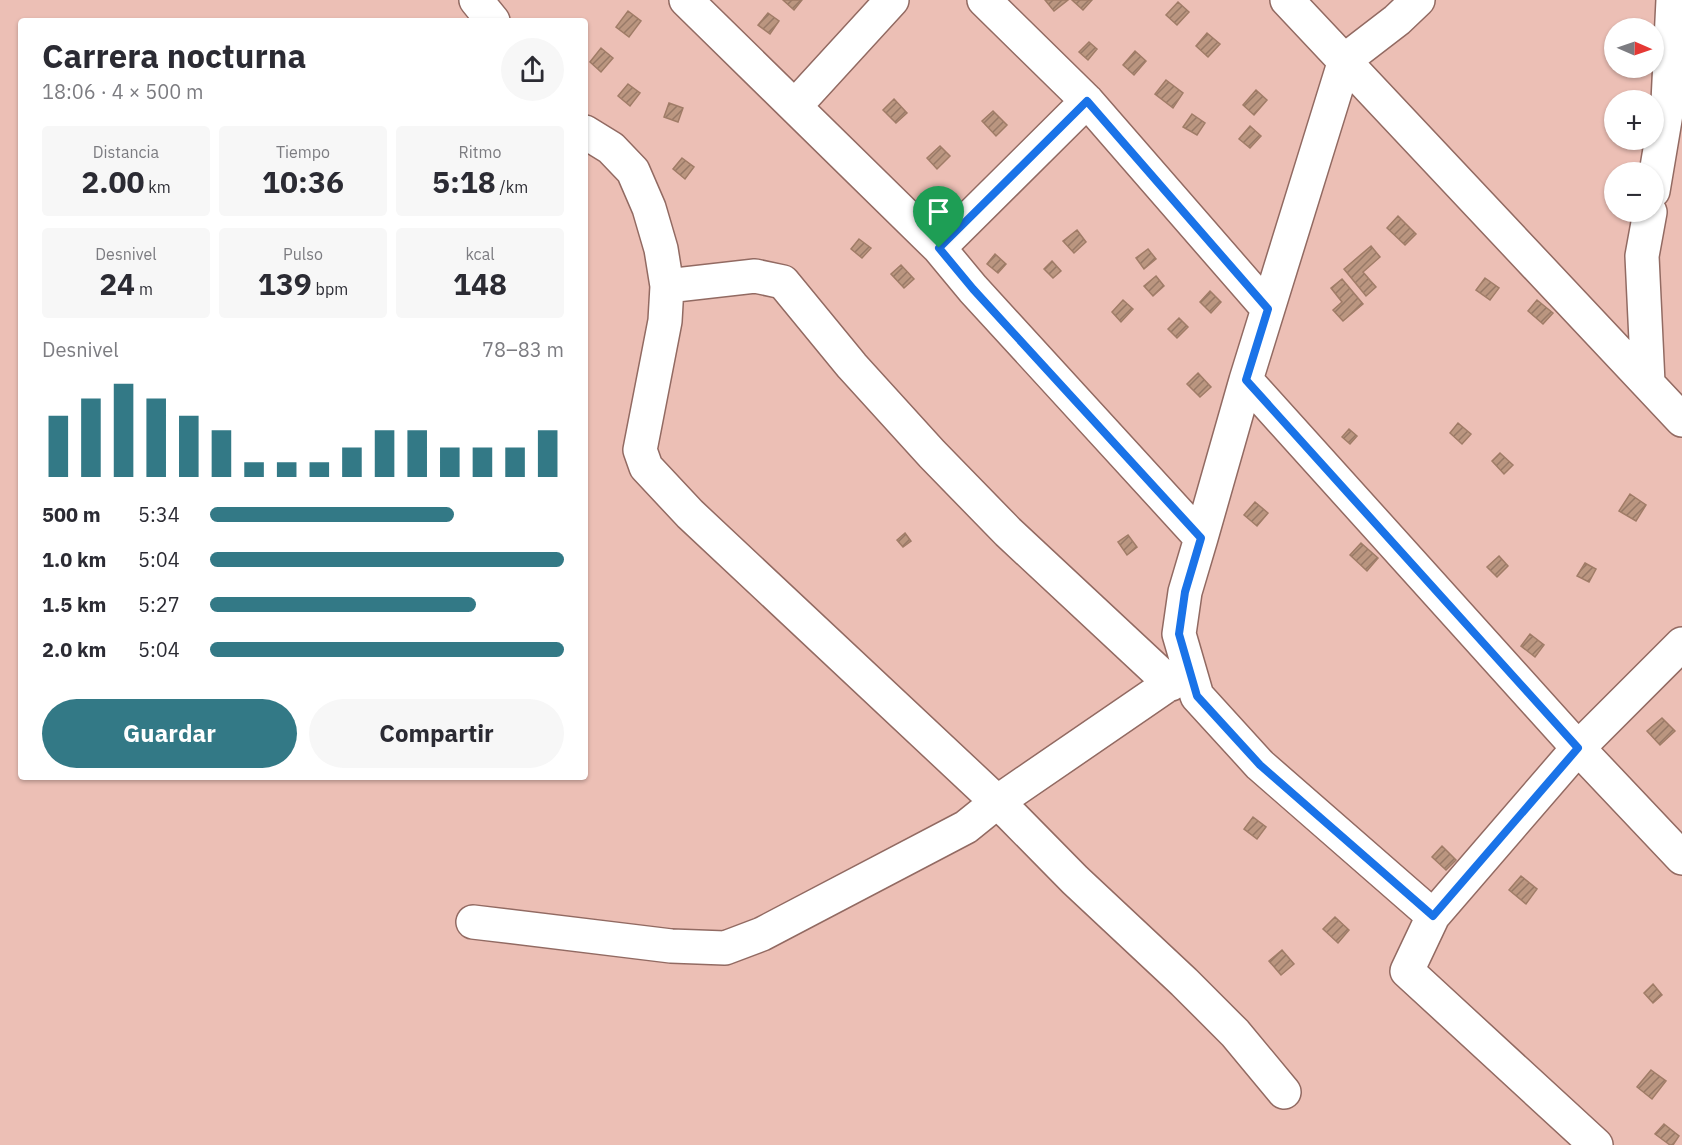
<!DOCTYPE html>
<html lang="es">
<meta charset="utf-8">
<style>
body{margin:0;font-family:"IBM Plex Sans",sans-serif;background:#f7f7f7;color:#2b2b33;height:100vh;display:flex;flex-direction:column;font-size:22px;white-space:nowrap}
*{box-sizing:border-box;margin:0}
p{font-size:20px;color:#7c7c81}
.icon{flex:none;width:33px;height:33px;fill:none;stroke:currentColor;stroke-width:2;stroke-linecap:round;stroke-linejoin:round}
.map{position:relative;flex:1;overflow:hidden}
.panel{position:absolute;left:18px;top:18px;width:570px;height:762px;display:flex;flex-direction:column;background:#fff;border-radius:6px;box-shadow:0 2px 4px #0004}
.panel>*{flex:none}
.needle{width:39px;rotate:92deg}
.fabs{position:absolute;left:1604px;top:18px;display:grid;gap:12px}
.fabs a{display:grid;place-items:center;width:60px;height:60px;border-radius:50%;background:#fff;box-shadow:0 2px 4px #0004;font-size:30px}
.pin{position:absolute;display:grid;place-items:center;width:51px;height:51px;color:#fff;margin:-62px -26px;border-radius:50% 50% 50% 0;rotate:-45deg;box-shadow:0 0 6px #0007}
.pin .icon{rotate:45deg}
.round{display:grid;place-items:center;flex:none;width:63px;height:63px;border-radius:32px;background:#f7f7f7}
.summary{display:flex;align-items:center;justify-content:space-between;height:102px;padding:0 24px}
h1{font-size:33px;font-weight:800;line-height:45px}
.figures{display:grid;grid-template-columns:repeat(3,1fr);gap:9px;height:102px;padding:6px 24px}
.figures div{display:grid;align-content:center;border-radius:6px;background:#f7f7f7;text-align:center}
.figures b{font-size:30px;font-weight:800}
.figures small{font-size:16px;font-weight:400}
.figures p{font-size:16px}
.chart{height:168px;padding:12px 24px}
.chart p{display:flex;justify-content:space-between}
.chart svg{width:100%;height:108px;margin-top:6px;stroke:#337986;stroke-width:6}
.primary-button{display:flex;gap:12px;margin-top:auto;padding:12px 24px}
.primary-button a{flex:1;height:69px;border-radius:36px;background:#337986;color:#fff;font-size:24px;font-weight:800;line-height:69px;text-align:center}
.primary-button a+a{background:#f7f7f7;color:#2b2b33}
ul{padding:0 24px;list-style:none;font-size:20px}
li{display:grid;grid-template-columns:96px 72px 1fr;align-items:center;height:45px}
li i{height:15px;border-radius:8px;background:#337986}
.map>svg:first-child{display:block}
.building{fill:url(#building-hatch);stroke:#a07c67;stroke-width:1.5}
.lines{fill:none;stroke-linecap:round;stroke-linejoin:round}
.minor-casing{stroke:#926a62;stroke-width:36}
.minor{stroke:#fff;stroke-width:33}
.route-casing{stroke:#fff;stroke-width:12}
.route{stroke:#1a73e8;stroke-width:8}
</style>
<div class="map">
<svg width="1682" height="1145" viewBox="0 0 1682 1145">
<defs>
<pattern id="building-hatch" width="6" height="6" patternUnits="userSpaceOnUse" patternTransform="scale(1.5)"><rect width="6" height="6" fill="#bb9680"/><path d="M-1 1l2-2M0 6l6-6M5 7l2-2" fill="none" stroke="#987967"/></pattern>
</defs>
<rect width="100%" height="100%" fill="#ecbfb5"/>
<path class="building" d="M783 0H802L794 10Z
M1045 0H1068L1054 11Z
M1072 0H1092L1083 10Z
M1178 2 1189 12 1177 25 1166 15Z
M628 11 641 21 629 37 616 27Z
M768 13 779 21 770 34 758 25Z
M1207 33 1220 44 1208 57 1196 46Z
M1089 42 1097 49 1088 60 1079 52Z
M601 48 613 58 601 72 590 62Z
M1135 51 1146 61 1134 75 1123 65Z
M1166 80 1183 93 1173 108 1155 94Z
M628 84 640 93 630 106 618 96Z
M1256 90 1267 100 1254 115 1243 105Z
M894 99 907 113 896 123 883 110Z
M669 103 683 108 678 122 664 117Z
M993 111 1007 125 996 136 982 121Z
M1192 114 1205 123 1197 135 1183 127Z
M1250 126 1261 136 1250 148 1239 139Z
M940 146 950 156 937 169 927 158Z
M682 158 694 167 685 179 673 169Z
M1398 216 1416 234 1405 245 1387 228Z
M1077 230 1086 242 1074 253 1063 241Z
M859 239 871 248 862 258 851 249Z
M1371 246 1380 257 1363 272 1376 287 1366 296 1344 269Z
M1148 249 1156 259 1144 269 1136 258Z
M995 254 1006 264 998 273 987 264Z
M1052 261 1061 271 1053 278 1044 269Z
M901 265 914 279 904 288 891 274Z
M1156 276 1164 286 1153 296 1144 286Z
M1485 278 1499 288 1490 300 1476 290Z
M1342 279 1363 304 1343 321 1333 310 1342 302 1331 288Z
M1210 291 1221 302 1211 313 1200 302Z
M1123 300 1133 309 1121 322 1112 312Z
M1537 300 1553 313 1543 324 1528 311Z
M1179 318 1188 327 1177 338 1168 329Z
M1198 373 1211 387 1200 397 1187 384Z
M1458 423 1471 434 1462 444 1450 433Z
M1349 429 1357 436 1350 444 1342 437Z
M1500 453 1513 465 1504 474 1492 461Z
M1630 494 1646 505 1636 521 1619 511Z
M1255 502 1268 513 1257 526 1244 515Z
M905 533 911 541 903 547 897 540Z
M1128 535 1137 547 1127 555 1118 542Z
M1361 543 1378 558 1367 571 1350 555Z
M1499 556 1508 566 1497 577 1487 567Z
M1585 563 1596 569 1589 582 1577 576Z
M1530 634 1544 645 1535 657 1521 646Z
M1662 718 1675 731 1660 745 1647 731Z
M1253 817 1266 827 1257 839 1244 829Z
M1442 846 1456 860 1446 870 1432 857Z
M1521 876 1537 889 1526 904 1509 890Z
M1335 917 1349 930 1338 943 1323 929Z
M1282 950 1294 964 1281 975 1269 961Z
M1653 984 1662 995 1653 1003 1644 993Z
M1651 1070 1666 1081 1652 1099 1637 1087Z
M1664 1124 1679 1136 1673 1145H1670L1655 1134Z"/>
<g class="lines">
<g class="minor-casing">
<path id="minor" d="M476 0 493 21
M686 0 939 248 1087 101
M984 0 1087 101 1268 309
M1287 0 1682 420
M1418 0 1397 20 1345 60 1246 380 1201 538 1185 592 1179 634 1197 696 1260 765 1433 916
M795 106 892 0
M585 132 611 148 633 171 649 208 661 249 667 286 665 321 640 450 646 467 690 514 1010 814 1075 880 1184 982 1235 1033 1284 1092
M1653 191 1668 102 1673 0
M939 248 973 289 1201 538
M667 286 755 276 783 282 852 366 932 454 1008 532 1171 684
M1246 380 1578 748 1682 858
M1648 383 1642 256 1650 212
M473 922 671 946 725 948 762 934 966 827 997 802 1188 671
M1596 1145 1407 971 1433 916 1578 748 1682 644"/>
</g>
<use href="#minor" class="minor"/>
</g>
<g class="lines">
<g class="route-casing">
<path id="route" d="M1087 101 1268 309 1246 380 1578 748 1433 916 1260 765 1197 696 1179 634 1185 592 1201 538 973 289 939 248Z"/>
</g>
<use href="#route" class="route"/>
</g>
</svg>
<div class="fabs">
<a><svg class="needle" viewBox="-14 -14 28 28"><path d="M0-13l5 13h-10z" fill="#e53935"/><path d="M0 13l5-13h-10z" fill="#7c7c81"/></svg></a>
<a>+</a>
<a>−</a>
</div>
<div class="pin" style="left:939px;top:248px;background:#1e9e55"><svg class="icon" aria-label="arrive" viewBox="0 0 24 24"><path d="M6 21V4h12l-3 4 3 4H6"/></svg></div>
<section class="panel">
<div class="summary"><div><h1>Carrera nocturna</h1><p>18:06 · 4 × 500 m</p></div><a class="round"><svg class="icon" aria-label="share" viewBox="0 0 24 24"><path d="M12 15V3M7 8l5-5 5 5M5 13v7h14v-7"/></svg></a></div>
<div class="figures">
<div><p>Distancia</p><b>2.00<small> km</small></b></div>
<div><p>Tiempo</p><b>10:36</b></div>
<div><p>Ritmo</p><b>5:18<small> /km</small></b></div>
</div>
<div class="figures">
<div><p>Desnivel</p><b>24<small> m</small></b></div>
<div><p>Pulso</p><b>139<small> bpm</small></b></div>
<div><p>kcal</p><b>148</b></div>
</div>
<div class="chart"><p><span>Desnivel</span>78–83 m</p>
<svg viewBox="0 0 160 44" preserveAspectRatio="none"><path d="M5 44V19M15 44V12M25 44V6M35 44V12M45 44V19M55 44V25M65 44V38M75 44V38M85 44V38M95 44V32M105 44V25M115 44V25M125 44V32M135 44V32M145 44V32M155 44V25"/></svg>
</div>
<ul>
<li><b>500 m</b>5:34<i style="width:69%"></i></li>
<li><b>1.0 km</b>5:04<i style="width:100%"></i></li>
<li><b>1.5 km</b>5:27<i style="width:75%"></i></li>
<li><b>2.0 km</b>5:04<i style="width:100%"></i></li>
</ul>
<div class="primary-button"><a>Guardar</a><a>Compartir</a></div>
</section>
</div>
